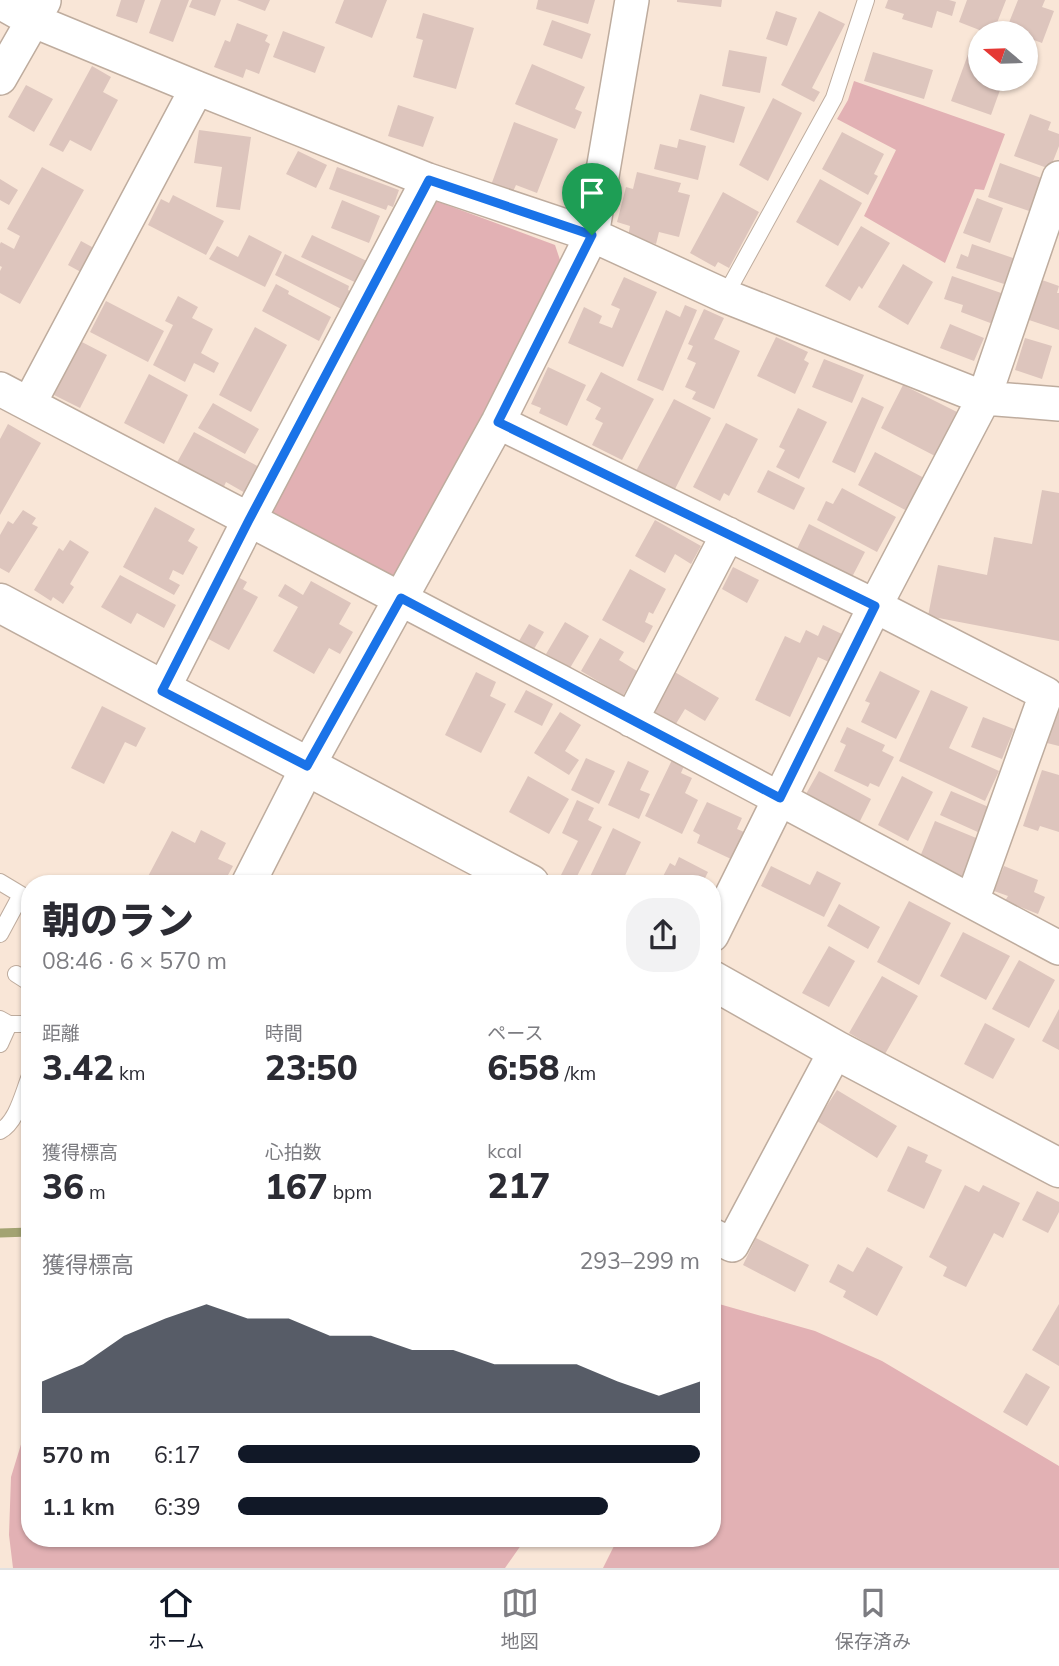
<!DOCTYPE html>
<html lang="ja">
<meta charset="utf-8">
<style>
body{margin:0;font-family:Mulish,"Noto Sans JP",sans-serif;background:#f2f2f3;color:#2b2b33;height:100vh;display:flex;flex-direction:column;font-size:26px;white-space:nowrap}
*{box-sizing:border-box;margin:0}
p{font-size:23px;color:#7c7c81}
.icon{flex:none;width:38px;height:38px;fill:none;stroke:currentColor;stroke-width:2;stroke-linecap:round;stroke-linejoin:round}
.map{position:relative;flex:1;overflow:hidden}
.details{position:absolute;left:21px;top:875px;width:700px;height:672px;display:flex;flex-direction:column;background:#fff;border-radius:28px;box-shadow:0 2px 5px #0004}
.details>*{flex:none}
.needle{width:46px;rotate:289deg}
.tools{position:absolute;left:968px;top:21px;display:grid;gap:14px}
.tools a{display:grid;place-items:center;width:70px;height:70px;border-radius:50%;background:#fff;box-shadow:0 2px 5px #0004;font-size:35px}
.pin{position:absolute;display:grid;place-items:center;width:60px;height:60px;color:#fff;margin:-72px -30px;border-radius:50% 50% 50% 0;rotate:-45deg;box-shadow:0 0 7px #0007}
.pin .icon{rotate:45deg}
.round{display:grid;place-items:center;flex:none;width:74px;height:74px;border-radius:28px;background:#f2f2f3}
.headline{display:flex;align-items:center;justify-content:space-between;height:119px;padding:0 21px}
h1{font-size:38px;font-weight:800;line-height:52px}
.metrics{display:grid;grid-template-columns:repeat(3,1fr);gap:10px;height:119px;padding:7px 21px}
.metrics div{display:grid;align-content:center}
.metrics b{font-size:35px;font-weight:800}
.metrics small{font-size:19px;font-weight:400}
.metrics p{font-size:19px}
.chart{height:196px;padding:14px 21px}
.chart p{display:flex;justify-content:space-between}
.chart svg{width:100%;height:126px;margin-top:7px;fill:#111827;opacity:.7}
ul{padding:0 21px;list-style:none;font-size:23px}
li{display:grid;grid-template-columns:112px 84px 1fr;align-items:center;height:52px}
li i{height:18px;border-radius:9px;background:#111827}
.tab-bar{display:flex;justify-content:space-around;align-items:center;height:98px;border-top:2px solid #e1e1e2;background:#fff;font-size:19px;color:#7c7c81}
.tab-bar a{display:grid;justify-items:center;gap:4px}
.tab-bar .current{color:#111827}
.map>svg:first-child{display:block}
.green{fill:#e2b1b4}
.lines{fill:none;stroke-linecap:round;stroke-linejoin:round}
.stream{stroke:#a3a372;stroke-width:9}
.building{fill:#ddc5bd}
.service-casing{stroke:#beac9e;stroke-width:18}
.minor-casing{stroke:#beac9e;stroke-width:36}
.tertiary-casing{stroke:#beac9e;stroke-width:41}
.service{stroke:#fff;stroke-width:16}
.minor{stroke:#fff;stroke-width:33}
.tertiary{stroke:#fff;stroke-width:38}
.route-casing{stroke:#fff;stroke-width:14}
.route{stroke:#1a73e8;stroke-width:9}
</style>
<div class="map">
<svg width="1059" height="1568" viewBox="0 0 1059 1568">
<rect width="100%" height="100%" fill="#f9e6d7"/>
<path class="green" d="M854 81 1005 134 984 190 975 189 945 263 864 216 896 150 837 119 848 100Z
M428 198 555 245 562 266 393 580 262 513Z
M719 1304 815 1331 882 1361 1059 1466V1568H603L618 1538H712V1305Z
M30 1415V1538H526L505 1568H13L9 1535 11 1477Z"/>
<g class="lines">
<path class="stream" d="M0 1233 30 1232"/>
</g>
<path class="building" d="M121 0H145L137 23 116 16Z
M161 0H189L173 42 149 33Z
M192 0H221L215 16 189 7Z
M237 0H270L265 11Z
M344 0H387L372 38 335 23Z
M538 0H595L588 24 536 9Z
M677 0H722L721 7 677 2Z
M888 0H949L956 2 952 16 937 11 932 28 902 19 904 14 885 8Z
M967 0H1006L993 33H987L959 22Z
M1018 0H1045L1042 7 1054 11 1042 43 1026 37V33H1015L1006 30Z
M776 11 797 18 787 46 766 39Z
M819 11 845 24 812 88 820 92 814 102 781 85Z
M423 13 474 28 456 89 413 77 423 40 416 38Z
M552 20 591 34 582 59 543 45Z
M237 23 268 35 265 41 270 44 259 74 246 69 243 78 214 67 225 40 230 42Z
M283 31 325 47 315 73 273 57Z
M970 49 980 53V79H1004L991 115 951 101Z
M729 50 767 57 760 93 722 86Z
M873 52 933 70 924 99 864 81Z
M532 64 585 87 575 109 582 112 575 129 515 104Z
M92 66 111 77 103 92 118 100 91 151 70 140 63 152 49 145Z
M26 85 53 99 34 132 8 117Z
M700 94 745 107 734 143 690 130Z
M773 98 802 113 768 181 739 165Z
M398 105 434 117 423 147 388 136Z
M1030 114 1051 122 1048 130 1059 134V146L1050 169 1014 156Z
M514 122 558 139 537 193 516 185 511 196 490 188Z
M199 130 251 137 240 210 216 207 222 167 194 163Z
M842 132 884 154 874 174 878 176 868 195 822 169Z
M679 139 706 146 698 180 654 169 660 144 677 148Z
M298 151 327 165 316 188 286 174Z
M1000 163 1044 179 1032 212 988 197Z
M42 167 84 190 20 304 0 293V271L2 267 0 266V244L1 242 14 249 20 236 7 229Z
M337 167 399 190 393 207 388 205 386 210 329 189Z
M637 172 681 183 678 192 690 195 679 237 659 232 656 244 628 237 630 226 617 222 626 187 633 189Z
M0 179 18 190 9 205 0 200Z
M820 179 862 203 838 246 796 222Z
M723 192 759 212 729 268 718 262 715 267 690 253Z
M173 195 224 221 206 255 148 225 161 199 169 203Z
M977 198 1003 208 990 243 963 233Z
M342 200 380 216 369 243 331 228Z
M861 226 890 243 862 289 859 286 850 301 825 286Z
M249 235 282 252 265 287 209 259 217 246 238 257Z
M312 235 371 263 361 285 301 257Z
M81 241 103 253 90 277 68 265Z
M972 244 1019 260 1010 286 956 268 961 254 968 257Z
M285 254 349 286 348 290 360 296 351 314 275 275Z
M903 264 933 282 908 325 878 307Z
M952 276 1004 294 993 324 961 312 963 305 944 299Z
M624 277 657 292 623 367 568 343 584 307 602 316 599 323 612 328 620 309 611 305Z
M1042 280 1059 286 1057 293H1059V330L1029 320Z
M276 284 289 291 288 294 331 317 319 341 262 311Z
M178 296 198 307 192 318 213 329 201 353 219 363 214 373 194 363 185 382 153 365 173 325 165 321Z
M106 301 164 331 148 362 90 332Z
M685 305 697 310 663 391 637 380 666 310 680 317Z
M704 309 724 318 714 339 740 351 714 409 692 399 696 392 685 387 696 363 687 359 693 346 688 344Z
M950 324 984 338 974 361 940 348Z
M255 327 287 345 251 412 219 395Z
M776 337 808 352 804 360 809 363 795 394 757 376Z
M1025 338 1052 346 1042 379 1015 370Z
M80 341 107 355 80 408 52 394Z
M824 359 864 375 852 403 812 387Z
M548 367 586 385 567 426 539 413 541 408 531 404Z
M601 372 654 399 622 460 592 445 603 423 595 419 601 408 586 400Z
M149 374 188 395 164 444 124 423Z
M903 385 957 412 935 456 881 428Z
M862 397 884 407 855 473 832 462Z
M674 399 711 418 674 491 636 471Z
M213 403 259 429 245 454 198 428Z
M798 408 827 422 799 479 776 467 785 450 779 447Z
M726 423 758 439 729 496 724 493 720 501 693 487Z
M8 424 41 443 0 515V439Z
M194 432 261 468 247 494 226 482 222 491 175 466Z
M875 452 926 479 909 512 858 485Z
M768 470 805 488 794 510 757 492Z
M842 488 896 517 877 552 817 520 826 501 833 504Z
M1042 490 1059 493V641L928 616 938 565 987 575 994 537 1032 544Z
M155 507 195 529 188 541 198 547 183 575 173 570 169 579 180 585 174 595 123 567Z
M23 510 36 518 32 524 38 527 9 573 0 568V535L8 521 13 524Z
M655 520 701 546 691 564 675 554 665 573 635 556Z
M809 524 865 552 851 579 796 551Z
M70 540 89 552 70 584 74 587 63 604 53 597 51 601 34 590 59 548 63 551Z
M733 567 759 580 747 603 722 589Z
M630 569 666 589 653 614 649 612 645 622 653 626 644 643 602 620Z
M120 575 176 605 164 628 137 613 131 624 101 607Z
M236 576 247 582 243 589 258 597 229 650 203 636Z
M311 581 351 603 339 624 353 632 340 654 329 648 314 674 273 651 298 607 278 596 285 584 303 595Z
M565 622 589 636 570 668 546 654Z
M529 624 544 632 534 649 519 641Z
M823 625 844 635 831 663 818 657 790 717 755 700 785 636 800 643 806 630 818 636Z
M600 638 624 652 619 660 637 671 623 696 581 671Z
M673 671 719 698 705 721 685 709 674 727 649 712Z
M880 671 920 691 896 739 861 722 870 703 865 701Z
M476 672 496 682 490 696 506 704 481 753 445 735Z
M526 690 553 704 542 726 514 712Z
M931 690 968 707 949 748 999 771 985 801 899 761Z
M1058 698H1059V746L1047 743Z
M102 706 146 728 136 747 125 742 104 784 71 768Z
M560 712 581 725 565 751 579 760 569 775 534 753Z
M983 717 1014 729 1002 759 971 747Z
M847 727 885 745 882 751 894 757 879 787 870 783 868 787 834 771 846 745 840 742Z
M586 758 615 771 599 804 571 790Z
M672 760 684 766 681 773 692 778 685 793 698 800 682 834 645 816Z
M628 761 649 771 640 790 650 794 639 819 608 805Z
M1042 770 1059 775V832L1040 826 1038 831 1023 826Z
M819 771 871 799 859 823 806 794Z
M528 776 569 799 549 834 509 812Z
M902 776 933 792 908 841 878 825Z
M951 791 991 808 980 833 940 815Z
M577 800 594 808 588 820 602 827 573 884 560 877 578 841 562 833Z
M707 802 742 818 737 829 744 832 731 859 697 843 700 835 693 831Z
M935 821 981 840 965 878 919 859Z
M613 828 641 842 621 884H589L587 883Z
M201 830 226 843 218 859 233 866 223 884H144L172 831 195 843Z
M679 857 708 872 702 884H659L670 863 675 866Z
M771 866 810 885 817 871 841 883 824 917 761 886Z
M1004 866 1038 880 1034 892 1045 897 1038 914 1005 901 1008 896 994 891Z
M909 901 951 923 919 985 877 962Z
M839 904 880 927 868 949 827 926Z
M963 932 1010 956 986 1000 940 976Z
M829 946 855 961 829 1007 802 993Z
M1019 960 1055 980 1029 1028 992 1009Z
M882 976 918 996 885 1054 849 1033Z
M1059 1009V1050L1042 1041Z
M985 1023 1015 1039 993 1079 964 1064Z
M837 1090 897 1126 877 1158 817 1121Z
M908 1146 928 1155 925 1162 942 1170 924 1209 887 1191Z
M965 1185 979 1192 983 1185 1020 1203 1003 1238 994 1233 966 1287 943 1276 947 1267 929 1257Z
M1037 1191 1059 1202V1212L1048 1233 1022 1220Z
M756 1238 809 1265 795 1292 743 1265Z
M867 1247 903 1267 877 1316 843 1297 846 1291 829 1282 838 1264 853 1272Z
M1059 1304V1366L1032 1350Z
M1026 1373 1050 1387 1027 1426 1003 1412Z"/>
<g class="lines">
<g class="service-casing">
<path id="service" d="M725 296 834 98 866 0
M0 882 30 900
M0 934 21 895
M16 974 30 983
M0 1019 9 1024H30
M0 1044 9 1024
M0 1131C17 1122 23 1093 30 1076"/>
</g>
<g class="minor-casing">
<path id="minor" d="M0 2 32 20 197 88 428 180 592 235 725 296 984 398 1059 404
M0 78 44 1
M0 389 458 629 559 681 1059 948
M29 404 197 88
M498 422 875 606 1046 694 972 901
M162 691 249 520 428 180
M631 720 728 534
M248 884 308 766 498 422 592 235 632 0
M712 935 875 606 984 398 1059 178
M712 1235 732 1245 836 1050"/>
</g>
<g class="tertiary-casing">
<path id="tertiary" d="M0 603C176 698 353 790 530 884
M712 980 836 1050 1059 1168"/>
</g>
<use href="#service" class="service"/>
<use href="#minor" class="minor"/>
<use href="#tertiary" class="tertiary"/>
</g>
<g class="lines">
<g class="route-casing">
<path id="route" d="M429 180 592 235 498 422 875 606 780 798 401 598 307 766 162 691 249 520Z"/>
</g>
<use href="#route" class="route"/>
</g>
</svg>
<div class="tools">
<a><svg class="needle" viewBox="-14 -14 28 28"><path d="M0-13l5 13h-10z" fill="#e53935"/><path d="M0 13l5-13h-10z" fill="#7c7c81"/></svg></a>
</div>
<div class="pin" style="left:592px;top:235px;background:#1e9e55"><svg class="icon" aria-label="arrive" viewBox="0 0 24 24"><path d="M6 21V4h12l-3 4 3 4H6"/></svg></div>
<section class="details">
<div class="headline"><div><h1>朝のラン</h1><p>08:46 · 6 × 570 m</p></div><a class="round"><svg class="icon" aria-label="share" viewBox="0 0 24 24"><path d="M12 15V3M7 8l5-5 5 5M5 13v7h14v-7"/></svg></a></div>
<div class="metrics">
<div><p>距離</p><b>3.42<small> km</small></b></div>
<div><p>時間</p><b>23:50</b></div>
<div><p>ペース</p><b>6:58<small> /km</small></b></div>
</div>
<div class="metrics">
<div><p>獲得標高</p><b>36<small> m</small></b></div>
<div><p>心拍数</p><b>167<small> bpm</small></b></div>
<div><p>kcal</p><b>217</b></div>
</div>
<div class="chart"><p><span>獲得標高</span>293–299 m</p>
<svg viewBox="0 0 160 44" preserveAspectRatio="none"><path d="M0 44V33L10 27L20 17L30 11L40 6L50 11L60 11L70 17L80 17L90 22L100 22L110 27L120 27L130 27L140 33L150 38L160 33V44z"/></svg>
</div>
<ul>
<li><b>570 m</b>6:17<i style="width:100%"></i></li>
<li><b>1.1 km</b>6:39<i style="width:80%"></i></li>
</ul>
</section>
</div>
<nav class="tab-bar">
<a class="current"><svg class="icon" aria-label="home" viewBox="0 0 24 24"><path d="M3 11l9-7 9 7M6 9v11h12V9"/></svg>ホーム</a>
<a><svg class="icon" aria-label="map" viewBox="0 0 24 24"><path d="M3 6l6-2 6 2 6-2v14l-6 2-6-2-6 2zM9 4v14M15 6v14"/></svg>地図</a>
<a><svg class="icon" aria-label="saved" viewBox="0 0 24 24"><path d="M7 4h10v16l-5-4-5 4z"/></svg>保存済み</a>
</nav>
